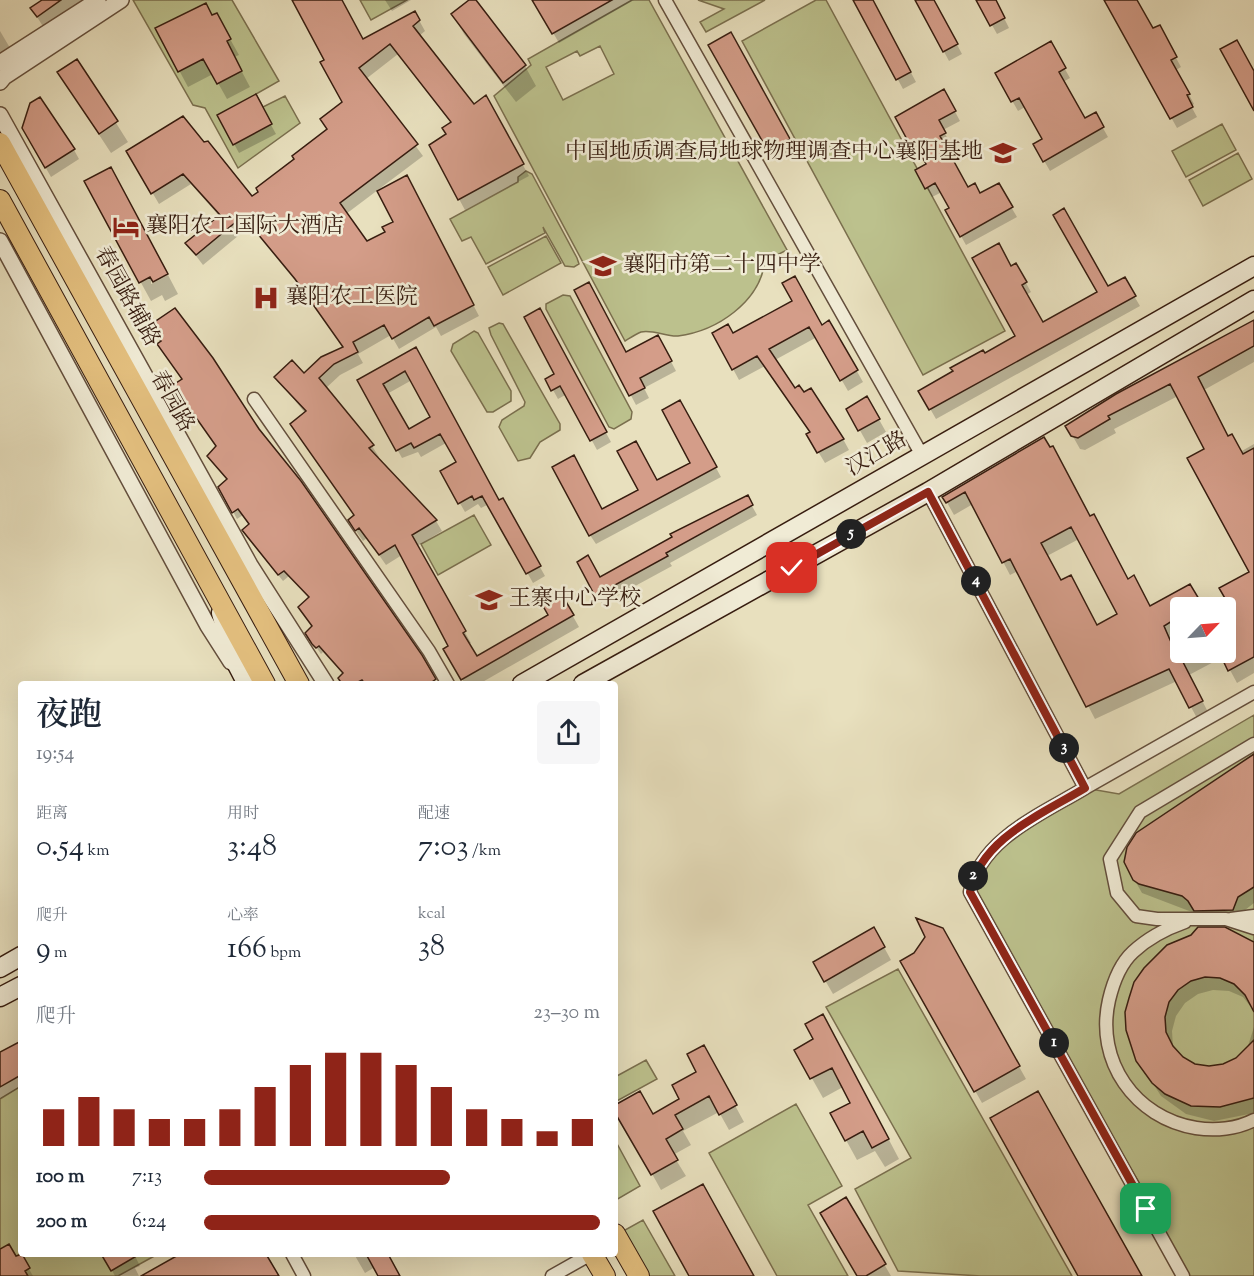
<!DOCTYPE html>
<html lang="zh">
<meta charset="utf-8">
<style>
body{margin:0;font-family:"Sorts Mill Goudy","Noto Serif SC",serif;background:#f6f6f7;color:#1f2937;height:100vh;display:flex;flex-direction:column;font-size:22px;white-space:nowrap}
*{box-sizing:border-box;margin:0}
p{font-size:20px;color:#747a83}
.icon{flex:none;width:33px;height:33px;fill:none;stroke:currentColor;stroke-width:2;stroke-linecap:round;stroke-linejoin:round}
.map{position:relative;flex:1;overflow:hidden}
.panel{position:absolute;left:18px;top:681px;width:600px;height:576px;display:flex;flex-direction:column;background:#fff;border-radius:6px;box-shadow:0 6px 24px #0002}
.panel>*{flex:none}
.needle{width:39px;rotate:65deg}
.fabs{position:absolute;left:1170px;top:597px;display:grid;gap:12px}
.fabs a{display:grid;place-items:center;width:66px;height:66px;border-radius:6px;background:#fff;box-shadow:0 6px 24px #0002;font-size:30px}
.pin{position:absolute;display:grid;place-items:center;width:51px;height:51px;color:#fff;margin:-26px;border-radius:12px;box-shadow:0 3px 9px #0006}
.km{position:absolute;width:30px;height:30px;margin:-15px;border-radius:50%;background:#222;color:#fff;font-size:16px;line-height:30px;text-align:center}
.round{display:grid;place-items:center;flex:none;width:63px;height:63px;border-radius:6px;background:#f6f6f7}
.overview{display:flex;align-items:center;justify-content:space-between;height:102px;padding:0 18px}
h1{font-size:33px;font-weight:600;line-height:45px}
.metrics{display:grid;grid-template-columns:repeat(3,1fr);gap:9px;height:102px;padding:6px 18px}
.metrics div{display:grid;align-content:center}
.metrics b{font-size:30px;font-weight:600}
.metrics small{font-size:16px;font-weight:400}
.metrics p{font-size:16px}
.chart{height:168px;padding:12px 18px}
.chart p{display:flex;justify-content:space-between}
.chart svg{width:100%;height:108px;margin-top:6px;stroke:#8f2418;stroke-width:6}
ul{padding:0 18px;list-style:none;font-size:20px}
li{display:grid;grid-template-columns:96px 72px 1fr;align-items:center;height:45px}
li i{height:15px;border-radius:8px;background:#8f2418}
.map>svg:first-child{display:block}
.green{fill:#bcc18d;stroke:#7a6f4e;stroke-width:1.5;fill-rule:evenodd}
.shadow{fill:#0003;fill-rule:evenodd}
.building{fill:#d49d89;stroke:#371d10;stroke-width:1.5;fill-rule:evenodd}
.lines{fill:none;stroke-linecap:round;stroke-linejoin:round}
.minor-casing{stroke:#634e3c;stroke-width:15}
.tertiary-casing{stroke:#634e3c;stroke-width:18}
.secondary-casing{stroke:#371d10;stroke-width:21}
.primary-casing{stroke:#371d10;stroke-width:22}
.minor{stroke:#f0ebd5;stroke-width:12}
.tertiary{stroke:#f0ebd5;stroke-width:15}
.secondary{stroke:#f0ebd5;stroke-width:18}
.primary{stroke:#e4c07f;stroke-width:20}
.route-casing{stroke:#fff;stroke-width:12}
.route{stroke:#8f2418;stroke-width:8}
.labels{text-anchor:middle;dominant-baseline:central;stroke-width:5;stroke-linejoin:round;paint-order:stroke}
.poi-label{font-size:22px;fill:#371d10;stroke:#f0ebd5;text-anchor:start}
.street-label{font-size:22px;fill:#371d10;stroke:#f0ebd5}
</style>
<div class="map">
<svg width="1254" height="1276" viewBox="0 0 1254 1276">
<rect width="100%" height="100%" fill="#e8e0be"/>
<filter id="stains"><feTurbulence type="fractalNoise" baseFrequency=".00333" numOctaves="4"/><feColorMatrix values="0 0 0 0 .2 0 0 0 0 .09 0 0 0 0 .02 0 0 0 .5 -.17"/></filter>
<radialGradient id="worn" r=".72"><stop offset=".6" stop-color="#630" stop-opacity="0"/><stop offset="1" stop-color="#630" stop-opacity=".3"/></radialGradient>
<path class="green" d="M133 0H232L279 81 256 94 263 107 285 96 300 123 238 168 205 108 193 105Z
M360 0H407L371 20Z
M632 0H649L787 250 765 261C760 302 717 331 678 336 667 337 652 329 641 332 636 334 630 338 625 341L494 96 531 65 528 59ZM600 46 614 74 563 100 546 67 577 51 580 56Z
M698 0H765L706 32 700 22 724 9Z
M816 0H826L1005 331 923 375 742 41Z
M1222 124 1236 150 1186 177 1172 151Z
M1238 153 1252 179 1203 206 1189 180Z
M526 171 532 174 577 258 579 264 574 267 565 266 543 227 545 233 486 264 471 237 462 241 450 219 518 182V177Z
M546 236 561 263 503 295 488 267Z
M563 295 570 296 632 412 631 419 614 429 609 427 546 309V304Z
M499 323 503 324 560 424V430L540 442 530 458 518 461 499 427 502 420 524 406 525 402 491 335 489 328Z
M474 331 478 333 511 391V401L493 412H487L451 351 453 344Z
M474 515 491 545 438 575 421 544Z
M1254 715V1276H1189L1140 1184 970 892 989 851 1085 788 1119 794Z
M898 969 1072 1276H981L898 1271 855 1189 911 1158 826 1007Z
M646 1060 657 1079 615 1102V1077Z
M21 1086V1254H158L118 1276H0V1099Z
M796 1104 842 1186 808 1205 848 1276H777L709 1153Z
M615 1140 640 1186 616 1200 615 1198Z
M643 1220 675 1276H639L616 1235Z"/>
<path class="shadow" d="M45 0H84L44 28 32 9Z
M294 0H340L363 40 415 13 425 31 419 36 473 106 485 97 529 176 465 210 459 199 448 135 451 123 398 54 366 79 423 156 346 214 367 243 387 232 395 222 412 188 479 316 441 336 436 327 399 349 391 335 358 354 363 363 340 375 325 389 372 446 379 457 377 458 436 521 442 531 417 546 471 643 468 644 476 658 550 615 562 597 579 627 479 684H465L445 650 450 647 402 555 386 565 367 538 363 541 356 531 350 520 355 516 305 413 276 377 304 375 344 348 303 290 250 226 203 265 187 244 220 217 191 184 159 204 128 151 252 198 296 160 328 130 344 102Z
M385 0H411L392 11Z
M472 0 525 66 536 86 516 102 464 34 453 15Z
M542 0H634L559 43 536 3Z
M855 0H872L916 82 903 89Z
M916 0H933L962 54 949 61Z
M978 0H995L1009 28 997 34Z
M1106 0H1136L1153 30 1159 27 1181 67 1176 70 1194 104 1191 106 1197 117 1177 128Z
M212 17 225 30 239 55 234 57 250 87 227 99 213 74 188 87 157 29Z
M0 31 13 53 0 61Z
M730 34 794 149 774 160 710 45Z
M1050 43 1070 78 1063 82 1085 120 1095 114 1108 137 1050 171 1035 145 1044 139 1025 107 1018 111 997 74Z
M77 61 128 142 111 153 71 92Z
M944 91 960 121 943 130 950 143 944 146 968 189 980 195 998 185 1017 217 966 245 947 211 951 209 942 192 932 197 917 171 928 164 920 150 916 152 897 117Z
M255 96 276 134 239 153 219 116Z
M23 128 74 150 79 159 51 177Z
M86 182 167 273 151 281V284L168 275 178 294 165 301 162 295 151 301Z
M1011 268 1021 274 1031 292 1026 295 1042 324 1124 279 1140 306 936 419 920 391 1017 337Z
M576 291 626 354 658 337 676 371 644 388 649 398 636 405Z
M794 301 822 327 829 322 863 382 848 391 817 337 775 360 795 390 843 439 849 450 825 463 808 435 811 433 765 366 739 380 714 334 733 335Z
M174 310 313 502 437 684H343L344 675 323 652 321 654 311 640 313 627 309 598 289 576 283 581 248 537 244 530 250 525 243 515 237 519 220 487 228 480 213 463 217 447 163 342Z
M545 320 611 442 597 450 567 394 558 399 547 379 556 374Z
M1254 322V362L1204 390 1228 438 1240 452 1254 444V673L1237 683 1223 657 1189 675 1209 714 1198 720 1177 681 1095 719 1018 571 1010 575 973 504 954 515 944 497 1043 439 1128 580 1150 608 1189 586 1202 608H1180V633L1170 639 1175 650 1180 647V652H1226V623L1236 617 1252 573 1206 450 1178 396 1114 429 1116 433 1085 450 1080 449 1067 426ZM1079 539 1119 615 1097 627 1061 582 1047 556Z
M415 349 499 502 502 500 545 576 533 583 489 504 481 508 478 504 465 512 442 472 458 463 446 443 421 457 418 452 402 458 359 381ZM412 380 432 418 408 431 387 394Z
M867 398 886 432 867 443 848 409Z
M685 411 721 477 596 544 590 535 657 482 692 463Z
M747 497 757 515 670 563 672 566 602 604 579 562 600 579Z
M1254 756V903L1245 910 1236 924 1197 914 1142 893 1134 879Z
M874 929 891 960 833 994 815 963Z
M942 930 1026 1079 982 1103 902 961 915 954Z
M1254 945V1011L1243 997 1229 991 1213 990 1198 994 1185 1003 1176 1016 1172 1031 1173 1047 1182 1059 1195 1065 1209 1068 1224 1065 1237 1059 1247 1049 1254 1027V1113L1214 1121 1186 1114 1161 1096 1141 1065 1127 1012Z
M834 1035 899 1159 885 1167 875 1151 857 1160 846 1140 852 1103 843 1087 823 1098 796 1050Z
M21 1042V1087L0 1099V1054Z
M712 1063 744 1122 729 1130 719 1112 683 1131 691 1145 673 1155 686 1176 661 1190 615 1107 653 1116 681 1100Z
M846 1199 891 1276H859Z
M0 1250 16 1258 21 1255 33 1276H2Z
M103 1254H134L140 1266 135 1268 139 1276H115Z
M354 1254H387L399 1276H380L375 1267 365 1273Z"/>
<path class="building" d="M42 0H61L37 17 30 8Z
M292 0H342L363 39 415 11 420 20 413 26 474 104 486 95 524 164 458 200 429 145 446 134 442 128 451 122 390 44 359 68 418 144 340 203 367 241 385 232 382 227 393 222 377 191 407 175 474 305 434 326 429 317 392 339 384 325 353 342 358 352 334 364 319 378 374 445 369 448 437 520 412 535 466 631 463 633 477 656 548 615 543 606 562 595 574 615 461 680 443 649 448 646 395 545 379 555 359 528 355 531 348 520 354 515 290 424 306 411 274 377 292 360 304 373 321 357 343 347 295 279 243 216 196 255 185 243 220 215 183 174 151 194 126 151 183 116 204 142 208 141 252 196 258 192 256 188 294 159 292 156 327 129 320 119 342 102 320 62 324 60Z
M469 0H476L526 65 503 83 451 14Z
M532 0H612L552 34Z
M853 0H873L911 72 896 80Z
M915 0H934L958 44 943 52Z
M976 0H996L1005 18 990 26Z
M1104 0H1137L1153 28 1160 25 1177 57 1171 60 1190 94 1187 95 1193 107 1170 119Z
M206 3 212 15 217 13 231 39 227 41 242 71 217 84 203 59 178 72 155 28Z
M731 32 790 139 768 151 708 45Z
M1237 40 1254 71V111L1220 49Z
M1051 41 1066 68 1059 72 1085 118 1096 112 1104 127 1043 162 1033 144 1042 139 1019 98 1011 102 995 73Z
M77 59 118 121 99 134 57 72Z
M944 89 956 111 939 120 946 133 940 136 968 187 975 183 980 193 999 183 1013 207 960 237 945 210 949 208 935 183 925 189 915 170 926 164 913 141 909 143 895 117Z
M256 94 272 124 233 145 217 115Z
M40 97 75 149 45 168 22 128 30 103Z
M111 167 168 274 153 282 150 277 139 283 84 181Z
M1064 208 1108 286 1125 277 1136 296 929 410 918 391 953 371 950 368 983 350 985 353 1015 336 972 258 999 243 1011 266 1016 263 1027 282 1022 285 1043 322 1097 292 1053 215Z
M795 276 822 325 829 320 858 370 840 381 809 327 769 349 795 388 799 385 804 392 811 388 844 439 817 453 806 434 810 432 757 356 732 370 712 333 728 324 733 333 792 301 782 283Z
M589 282 626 352 658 335 672 361 640 378 645 388 629 396 574 290Z
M175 308 213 358 259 429 301 481 422 655 436 679 429 684H365L362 680 354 684H342L338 678 343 673 319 646 316 648 312 644 305 633 312 626 298 607 309 597 284 571 278 575 242 530 249 524 238 509 232 513 218 487 227 479 207 456 216 446 173 385 182 379 157 344 161 341 150 325Z
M540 308 607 432 590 441 560 386 551 391 545 379 554 374 524 317Z
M1254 320V346L1198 377 1228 436 1232 434 1243 454 1254 448V657L1228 671 1219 652H1226V600L1219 588 1249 572 1187 458 1204 449 1170 384 1108 416 1110 419 1078 438 1071 436 1065 426 1116 394Z
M416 347 499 500 503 498 541 566 526 574 482 496 474 500 472 496 458 504 440 471 456 462 440 434 414 448 411 443 396 451 357 380ZM405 371 430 417 409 429 383 384Z
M867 396 880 419 858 431 846 409Z
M680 400 717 467 589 536 552 467 574 455 602 509 638 490 617 451 636 441 657 480 690 463 662 410Z
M1044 437 1050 447 1053 446 1090 516 1094 514 1128 579 1134 575 1150 606 1190 584 1202 604 1196 608H1180V616L1164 626 1174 649 1180 645V652H1201L1183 662 1203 701 1189 708 1169 669 1086 707 1010 559 1002 563 965 492 946 503 942 497ZM1071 527 1117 614 1097 625 1071 575 1061 580 1041 543Z
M748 495 753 505 666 553 668 556 595 596 577 562 588 555 600 577 672 537 670 534Z
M1254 754V887L1238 897 1233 910 1194 911 1188 901 1182 896 1139 884 1133 880 1124 862 1127 847 1136 833Z
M916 918 943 928 1020 1066 974 1092 900 961 914 953 925 937Z
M874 927 885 947 824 982 813 962Z
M1198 927H1225L1254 942V1012L1245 995 1234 984 1220 978 1205 977 1191 981 1178 990 1169 1002 1165 1017 1166 1032 1173 1046 1183 1057 1195 1064 1209 1066 1223 1064 1236 1058 1254 1040V1098L1220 1107 1191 1106 1165 1094 1152 1083 1136 1061 1126 1030 1125 1012 1129 998 1134 982 1144 968 1167 945 1191 935Z
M823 1014 889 1139 872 1148 863 1131 845 1141 830 1113 850 1103 832 1068 810 1079 794 1050 813 1039 805 1024Z
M21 1041V1075L0 1087V1052Z
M704 1045 737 1105 719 1115 709 1096 675 1115 683 1129 666 1139 678 1160 651 1175 615 1113V1105L640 1091 653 1114 679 1099 672 1085 696 1072 687 1054Z
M1038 1091 1142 1276H1078L990 1118Z
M703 1184 754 1276H689L653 1211Z
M846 1197 886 1264 866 1276H857L820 1213Z
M9 1244 16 1256 22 1254 30 1268 25 1271 28 1276H0V1249Z
M101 1254H140L111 1271Z
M180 1254H266L279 1276H141Z
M366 1254H388L400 1276H378Z"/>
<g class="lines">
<g class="minor-casing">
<path id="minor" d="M665 0 923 457
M254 399 429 651 448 684
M928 492 1085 788C1042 814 980 839 970 892L1183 1276
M1254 744 1140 812 1110 859 1117 893 1136 916 1157 919H1226L1254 928
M1085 788 1254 692
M1231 919 1254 916
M1185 922C1165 929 1149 937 1133 952 1120 964 1113 983 1109 1000 1095 1061 1135 1118 1196 1128 1215 1131 1237 1129 1254 1120
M292 1254 304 1276
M552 1276 591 1254"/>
</g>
<g class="tertiary-casing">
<path id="tertiary" d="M0 63 98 0
M0 82 4 77 121 0
M0 115 250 565 326 684
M0 241 208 626 231 662"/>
</g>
<g class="secondary-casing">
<path id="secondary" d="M221 613 234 659 247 684
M522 684 1254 266
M583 684 928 492 1254 300
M0 968 21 956
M0 997 21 986"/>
</g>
<g class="primary-casing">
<path id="primary" d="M0 143 299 684
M0 200 265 684
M615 1234 639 1276
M592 1254 605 1276"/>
</g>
<use href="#minor" class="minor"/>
<use href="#tertiary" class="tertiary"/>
<use href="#secondary" class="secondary"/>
<use href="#primary" class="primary"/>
</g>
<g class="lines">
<g class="route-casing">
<path id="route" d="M792 568 928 492 1085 788C1042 814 980 839 970 892L1146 1209"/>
</g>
<use href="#route" class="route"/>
</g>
<defs>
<g id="university-bare" transform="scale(2.07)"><path d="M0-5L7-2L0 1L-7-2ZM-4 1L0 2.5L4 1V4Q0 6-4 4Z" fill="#8f2418" stroke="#f0ebd5" stroke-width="2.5" paint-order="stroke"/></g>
<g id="hotel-bare" transform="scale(2.07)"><path d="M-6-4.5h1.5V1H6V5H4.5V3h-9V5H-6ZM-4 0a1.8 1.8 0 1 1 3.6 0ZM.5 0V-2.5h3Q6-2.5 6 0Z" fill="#8f2418" stroke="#f0ebd5" stroke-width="2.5" paint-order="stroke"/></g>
<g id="school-bare" transform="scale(2.07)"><path d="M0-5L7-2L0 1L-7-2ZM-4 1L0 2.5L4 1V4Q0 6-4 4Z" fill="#8f2418" stroke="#f0ebd5" stroke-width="2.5" paint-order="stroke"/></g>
<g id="hospital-bare" transform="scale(2.07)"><path d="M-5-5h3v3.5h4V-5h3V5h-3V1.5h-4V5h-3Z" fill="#8f2418" stroke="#f0ebd5" stroke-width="2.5" paint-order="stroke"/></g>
</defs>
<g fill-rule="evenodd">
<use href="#university-bare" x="1003" y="153"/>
<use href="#hotel-bare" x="126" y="227"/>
<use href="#school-bare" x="603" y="266"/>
<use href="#hospital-bare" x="266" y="298"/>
<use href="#school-bare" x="489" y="600"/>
</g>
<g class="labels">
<g class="poi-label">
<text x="983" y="153" text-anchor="end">中国地质调查局地球物理调查中心襄阳基地</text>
<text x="146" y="227">襄阳农工国际大酒店</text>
<text x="623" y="266">襄阳市第二十四中学</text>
<text x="286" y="298">襄阳农工医院</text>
<text x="509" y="600">王寨中心学校</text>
</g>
<g class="street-label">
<text transform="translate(126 297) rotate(61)">春园路辅路</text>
<text transform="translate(171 402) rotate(61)">春园路</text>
<text transform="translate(877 455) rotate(-30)">汉江路</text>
</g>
</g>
<rect width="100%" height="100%" filter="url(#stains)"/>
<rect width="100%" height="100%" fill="url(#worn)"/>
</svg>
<div class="fabs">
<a><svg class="needle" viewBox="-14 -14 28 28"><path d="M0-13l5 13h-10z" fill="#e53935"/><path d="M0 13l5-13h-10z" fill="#747a83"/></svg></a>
</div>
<div class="pin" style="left:1146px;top:1209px;background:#1e9e55"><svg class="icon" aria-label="arrive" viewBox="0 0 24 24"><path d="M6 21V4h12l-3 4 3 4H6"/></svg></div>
<div class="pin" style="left:792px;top:568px;background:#d93025"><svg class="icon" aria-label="check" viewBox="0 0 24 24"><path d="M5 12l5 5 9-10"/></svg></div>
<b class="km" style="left:1054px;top:1043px">1</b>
<b class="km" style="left:973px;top:876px">2</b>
<b class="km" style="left:1064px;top:748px">3</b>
<b class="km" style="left:976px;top:581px">4</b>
<b class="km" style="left:851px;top:534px">5</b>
<section class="panel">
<div class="overview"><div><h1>夜跑</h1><p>19:54</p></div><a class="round"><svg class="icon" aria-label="share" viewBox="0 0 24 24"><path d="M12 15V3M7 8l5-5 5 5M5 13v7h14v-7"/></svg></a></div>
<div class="metrics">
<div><p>距离</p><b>0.54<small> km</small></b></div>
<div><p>用时</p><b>3:48</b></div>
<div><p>配速</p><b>7:03<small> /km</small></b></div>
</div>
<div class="metrics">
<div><p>爬升</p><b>9<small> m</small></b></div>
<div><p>心率</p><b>166<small> bpm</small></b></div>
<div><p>kcal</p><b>38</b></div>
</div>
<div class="chart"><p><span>爬升</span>23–30 m</p>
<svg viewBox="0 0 160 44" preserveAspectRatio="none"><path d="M5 44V29M15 44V24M25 44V29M35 44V33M45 44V33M55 44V29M65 44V20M75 44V11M85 44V6M95 44V6M105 44V11M115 44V20M125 44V29M135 44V33M145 44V38M155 44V33"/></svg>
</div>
<ul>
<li><b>100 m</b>7:13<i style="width:62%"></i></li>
<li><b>200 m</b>6:24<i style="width:100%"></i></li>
</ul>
</section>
</div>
